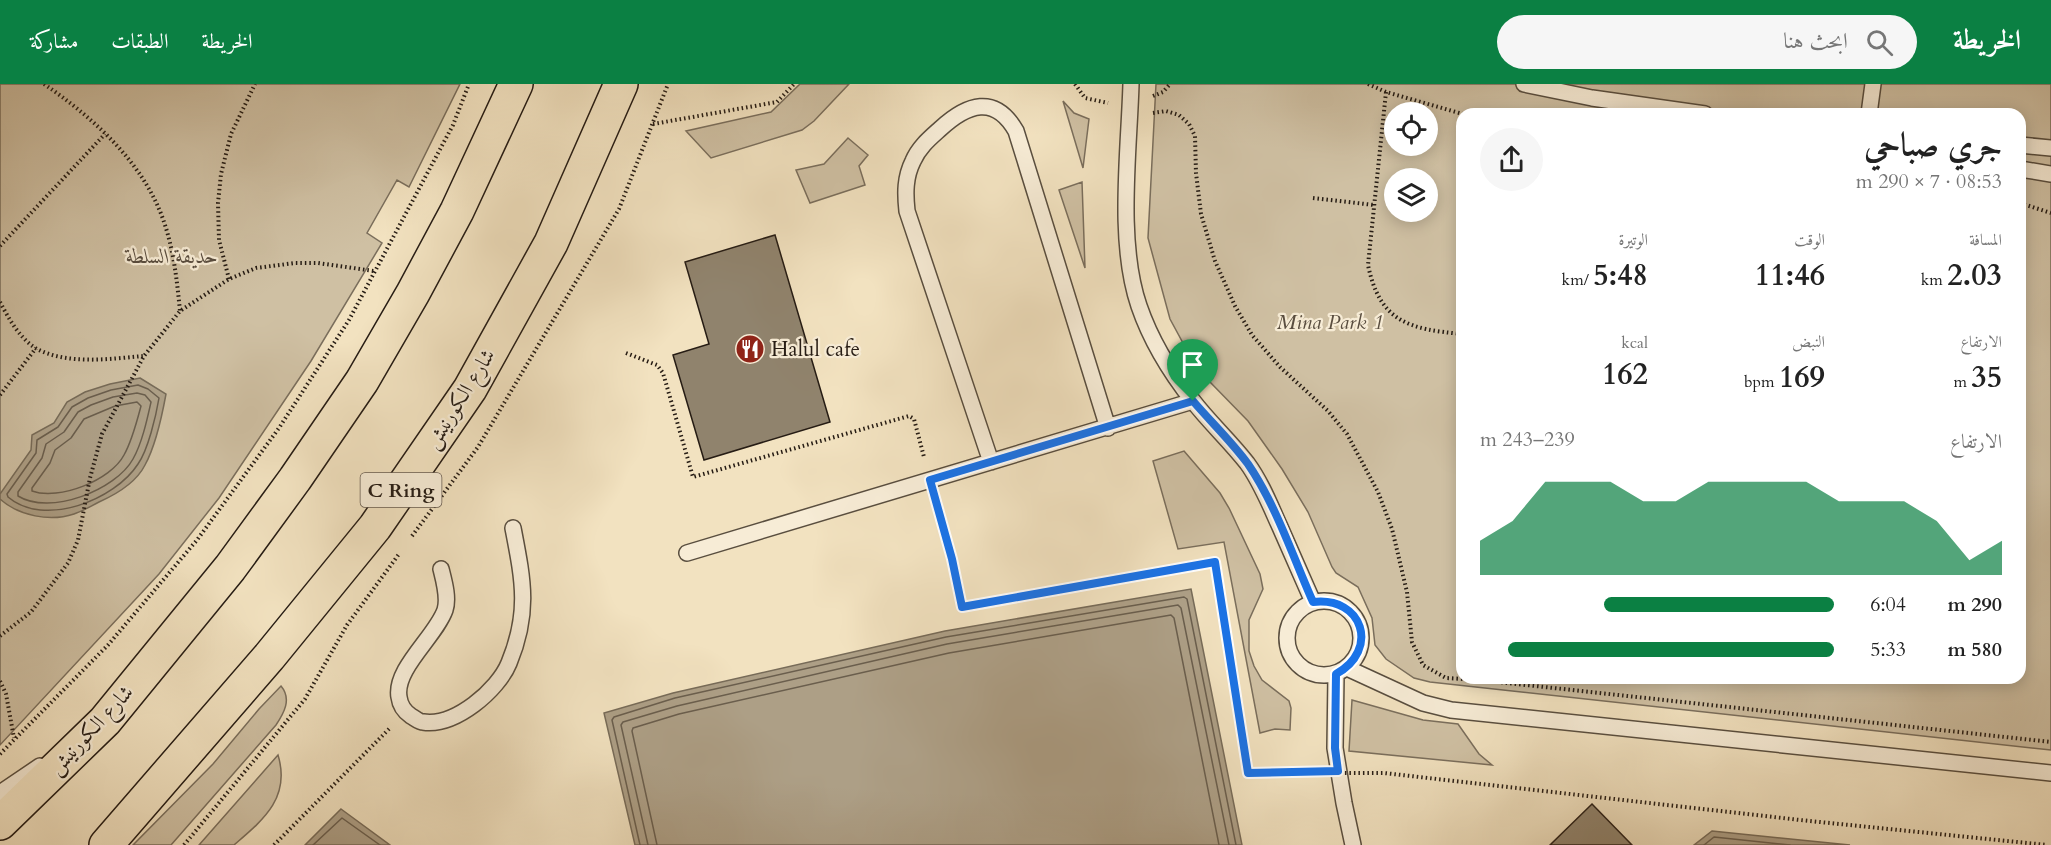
<!DOCTYPE html>
<html lang="ar">
<meta charset="utf-8">
<style>
body{margin:0;font-family:Cardo,Amiri,serif;background:#f6f6f6;color:#222;direction:rtl;height:100vh;display:flex;flex-direction:column;font-size:22px;white-space:nowrap}
*{box-sizing:border-box;margin:0}
p{font-size:20px;color:#767676}
.icon{flex:none;width:33px;height:33px;fill:none;stroke:currentColor;stroke-width:2;stroke-linecap:round;stroke-linejoin:round}
.map{position:relative;flex:1;overflow:hidden;direction:ltr}
.sheet{position:absolute;left:1456px;top:24px;width:570px;height:576px;display:flex;flex-direction:column;background:#fff;border-radius:18px;box-shadow:0 3px 15px #0003;direction:rtl}
.sheet>*{flex:none}
.tools{position:absolute;left:1384px;top:18px;display:grid;gap:12px}
.tools a{display:grid;place-items:center;width:54px;height:54px;border-radius:50%;background:#fff;box-shadow:0 3px 15px #0003;font-size:30px}
.pin{position:absolute;display:grid;place-items:center;width:51px;height:51px;color:#fff;margin:-62px -26px;border-radius:50% 50% 50% 0;rotate:-45deg;box-shadow:0 0 6px #0007}
.pin .icon{rotate:45deg}
.round{display:grid;place-items:center;flex:none;width:63px;height:63px;border-radius:32px;background:#f6f6f6}
.overview{display:flex;align-items:center;justify-content:space-between;height:102px;padding:0 24px}
h1{font-size:33px;font-weight:700;line-height:45px}
.metrics{display:grid;grid-template-columns:repeat(3,1fr);gap:9px;height:102px;padding:6px 24px}
.metrics div{display:grid;align-content:center}
.metrics b{font-size:30px;font-weight:700}
.metrics small{font-size:16px;font-weight:400}
.metrics p{font-size:16px}
.chart{height:168px;padding:12px 24px}
.chart p{display:flex;justify-content:space-between}
.chart svg{width:100%;height:108px;margin-top:6px;fill:#0b8043;opacity:.7}
ul{padding:0 24px;list-style:none;font-size:20px}
li{display:grid;grid-template-columns:96px 72px 1fr;align-items:center;height:45px}
li i{height:15px;border-radius:8px;background:#0b8043}
header{display:flex;align-items:center;gap:36px;box-sizing:border-box;height:84px;padding:0 30px;background:#0b8043;color:#fff}
header strong{font-size:28px}
nav{display:flex;gap:33px;margin-inline-start:auto;font-size:21px}
.search{width:420px;height:54px;background:#f6f6f6;display:flex;align-items:center;gap:15px;box-sizing:border-box;padding:0 21px;border-radius:33px;color:#767676;font-size:22px}
.map>svg:first-child{display:block}
.green{fill:#cfc0a3;stroke:#7a6e5c;stroke-width:1.5;fill-rule:evenodd}
.water{fill:#ad9f86;stroke:#776b58;stroke-width:1.5}
.lines{fill:none;stroke-linecap:round;stroke-linejoin:round}
.shore{stroke:#6a5e4d;stroke-width:1.5}
.building{fill:#90836d;stroke:#261c14;stroke-width:1.5}
.lane-casing{stroke:#594e3f;stroke-width:18}
.highway-casing{stroke:#261c14;stroke-width:36}
.path{stroke:#261c14;stroke-width:4;stroke-dasharray:1.5 3;stroke-linecap:butt}
.lane{stroke:#f7ecd6;stroke-width:15}
.highway{stroke:#f2e2c0;stroke-width:33}
.path-bridge{stroke:#261c14;stroke-width:4;stroke-dasharray:1.5 3;stroke-linecap:butt}
.route-casing{stroke:#fff;stroke-width:12}
.route{stroke:#1a73e8;stroke-width:8}
.labels{text-anchor:middle;dominant-baseline:central;stroke-width:4.5;stroke-linejoin:round;paint-order:stroke}
.shield{fill:#f7ecd6;stroke:#655a4e;stroke-width:1.5}
.shield-label{font-size:20px;font-weight:bold;fill:#261c14}
.park-label{font-size:21px;font-style:italic;fill:#594d3f;stroke:#f7ecd6}
.poi-label{font-size:21px;fill:#261c14;stroke:#f7ecd6;text-anchor:start}
.street-label{font-size:21px;fill:#261c14;stroke:#f7ecd6}
</style>
<header>
<strong>الخريطة</strong>
<div class="search"><svg class="icon" aria-label="search" viewBox="0 0 24 24"><circle cx="10" cy="10" r="6"/><path d="M15 15l6 6"/></svg>ابحث هنا</div>
<nav><a>الخريطة</a><a>الطبقات</a><a>مشاركة</a></nav>
</header>
<div class="map">
<svg width="2051" height="761" viewBox="0 0 2051 761">
<rect width="100%" height="100%" fill="#f2e2c0"/>
<filter id="stains"><feTurbulence type="fractalNoise" baseFrequency=".00333" numOctaves="4"/><feColorMatrix values="0 0 0 0 .2 0 0 0 0 .09 0 0 0 0 .02 0 0 0 .5 -.17"/></filter>
<radialGradient id="worn" r=".72"><stop offset=".6" stop-color="#630" stop-opacity="0"/><stop offset="1" stop-color="#630" stop-opacity=".3"/></radialGradient>
<path class="green" d="M0 0H460L409 103 397 96 367 149 382 159 311 277 219 414 159 490 0 661Z
M800 0H849L814 37 802 46 711 74 686 47 771 28Z
M1156 0H2051V666L1430 598 1414 594 1386 575 1375 561 1372 534 1358 503 1336 489 1332 483 1308 428 1282 385 1248 337 1210 298 1189 270 1170 235 1148 154ZM1395 28H1428V62H1395ZM1462 30H2020V594H1462ZM1395 94H1428V128H1395Z
M1063 17 1074 29 1089 35 1083 84Z
M848 54 868 71 859 82 865 101 810 119 796 86 824 80Z
M1082 98 1085 184 1059 106Z
M1184 367 1220 409 1229 424 1260 490 1263 505 1249 536V567L1254 582 1262 596 1289 617 1291 624 1290 646 1275 645 1260 649 1224 458 1178 465 1153 377Z
M281 602C292 615 284 629 276 641L171 761H133L213 680 259 625Z
M1352 616 1423 636 1458 640 1479 670 1492 681 1349 667Z
M278 671C291 714 263 736 234 761H199Z"/>
<path class="water" d="M140 294 166 310C162 332 156 361 145 381 136 399 117 410 99 418 91 422 83 427 74 430 50 438 19 432 0 415V410L31 366 32 351 54 339 67 318 85 308 110 300Z
M1191 505 1242 761H635L604 629 673 609 945 547Z
M341 725 390 761H305Z
M1712 747 1850 761H1694Z"/>
<g class="lines">
<path class="shore" d="M138 301 148 305 159 314C156 332 148 366 138 380 115 416 44 444 8 413L7 410 36 369 37 356 58 343 72 323 88 314 111 306Z
M137 309 145 311 151 318C147 336 142 359 133 375 116 406 50 432 18 412V408L42 374 46 360 64 348 78 328 91 321 113 313Z
M137 318 141 322C137 337 132 357 124 371 111 396 59 417 32 407V404L50 379 55 366 71 354 84 335 115 322Z
M313 761 342 734 380 761
M640 761 612 636 614 633 675 614 946 553 1184 513 1187 515 1236 761
M648 761 621 641 623 638 677 622 947 560 1178 521 1181 524 1229 761
M657 761 632 647 633 644 679 630 949 569 1171 531 1174 534 1219 761
M1704 761 1714 753 1790 761"/>
</g>
<path class="building" d="M775 151 830 338 704 376 673 271 709 260 685 178Z
M1592 720 1632 761H1550Z"/>
<g class="lines">
<g class="lane-casing">
<path id="lane" d="M1131 0C1129 68 1117 158 1139 222 1151 257 1170 288 1193 317 1209 338 1230 357 1247 379 1261 398 1270 421 1280 443 1291 468 1302 493 1313 518
M1524 0 1592 14 1705 30
M1869 30 1873 0
M2020 61 2051 64
M2020 85 2051 90
M991 378 907 127C905 109 905 93 913 77 919 63 930 54 940 45 967 20 995 10 1016 47L1108 344
M687 469 1193 317
M441 485C444 497 449 514 445 526 436 552 394 585 399 613 400 621 405 628 411 632 415 634 419 638 423 638 455 643 498 606 509 579 530 528 523 496 513 444
M1287 554a37 37 0 1 1 74 0a37 37 0 1 1-74 0Z
M1347 584 1423 619 1451 626 2051 689
M1336 590 1335 664 1344 719 1353 761
M0 709 40 682"/>
</g>
<g class="highway-casing">
<path id="highway" d="M0 739 105 637 230 484 295 395 362 297 413 209 457 127 516 0
M106 761 269 573 375 443 470 305 551 159 621 0"/>
</g>
<path class="path" d="M44 0C95 35 146 81 165 141 174 169 177 197 180 227
M1075 0 1085 14 1108 19
M1368 0 1386 8 1463 30
M1386 8 1368 181C1380 239 1410 245 1462 250
M1153 12 1163 8 1170 0
M1153 29 1166 27 1179 31 1189 40 1195 52 1196 89 1201 130 1215 177 1235 222 1252 251 1280 283 1328 327 1347 350 1378 408 1392 445 1407 508 1412 558 1423 581 1446 594 1480 596 2051 658
M653 40 777 18 794 0
M1313 114 1374 121
M2020 119 2051 129
M0 162 105 50
M229 195 219 156 218 119 221 90 231 50 255 0
M0 218C9 235 20 255 37 265 68 281 110 275 143 272
M626 269 657 281 663 289 693 393 909 332 914 335 924 373
M0 311 36 264
M936 418 952 475
M412 452 478 363 619 125 668 0
M0 552 31 528 68 479 78 456 90 394 102 350 144 272 180 227 229 195 256 184 295 179H318L374 187
M0 597 6 610 14 654
M0 670 108 561 197 456 279 344 349 236 453 41 469 0
M184 761 305 615 347 541 399 470
M274 761 390 644"/>
<use href="#lane" class="lane"/>
<use href="#highway" class="highway"/>
<path class="path-bridge" d="M952 475 962 523 1215 478 1248 689H1384L1800 736 2047 761"/>
</g>
<g class="lines">
<g class="route-casing">
<path id="route" d="M1193 317C1211 338 1232 358 1248 380 1276 421 1293 473 1313 518 1363 512 1380 566 1336 590L1335 664 1338 687 1248 689 1215 478 962 523 952 475 930 396Z"/>
</g>
<use href="#route" class="route"/>
</g>
<defs>
<g id="restaurant-disc" transform="scale(1.5)"><circle r="9.5" fill="#8f2418" stroke="#f7ecd6"/><path d="M-5-6h1v4h1v-4h1v4h1v-4h1v5L-1.5 .5V6h-2V.5L-5-1ZM5-6V6H3V1.5H1.5Q1.5-4 5-6Z" fill="#fff"/></g>
</defs>
<g fill-rule="evenodd">
<use href="#restaurant-disc" x="750" y="265"/>
</g>
<g class="labels">
<rect class="shield" x="360.5" y="389" width="81" height="34" rx="4.5"/>
<g class="shield-label">
<text x="401" y="406">C Ring</text>
</g>
<g class="park-label">
<text x="172" y="172">حديقة السلطة</text>
<text x="1330" y="238">Mina Park 1</text>
</g>
<g class="poi-label">
<text x="771" y="265">Halul cafe</text>
</g>
<g class="street-label">
<text transform="translate(460 315) rotate(-58)">شارع الكورنيش</text>
<text transform="translate(91 646) rotate(-47)">شارع الكورنيش</text>
</g>
</g>
<rect width="100%" height="100%" filter="url(#stains)"/>
<rect width="100%" height="100%" fill="url(#worn)"/>
</svg>
<div class="tools">
<a><svg class="icon" aria-label="locate" viewBox="0 0 24 24"><circle cx="12" cy="12" r="6"/><path d="M12 2v4M12 18v4M2 12h4M18 12h4"/></svg></a>
<a><svg class="icon" aria-label="layers" viewBox="0 0 24 24"><path d="M12 4l9 5-9 5-9-5zM3 14l9 5 9-5"/></svg></a>
</div>
<div class="pin" style="left:1193px;top:317px;background:#1e9e55"><svg class="icon" aria-label="arrive" viewBox="0 0 24 24"><path d="M6 21V4h12l-3 4 3 4H6"/></svg></div>
<section class="sheet">
<div class="overview"><div><h1>جري صباحي</h1><p>08:53 · 7 × 290 m</p></div><a class="round"><svg class="icon" aria-label="share" viewBox="0 0 24 24"><path d="M12 15V3M7 8l5-5 5 5M5 13v7h14v-7"/></svg></a></div>
<div class="metrics">
<div><p>المسافة</p><b>2.03<small> km</small></b></div>
<div><p>الوقت</p><b>11:46</b></div>
<div><p>الوتيرة</p><b>5:48<small> /km</small></b></div>
</div>
<div class="metrics">
<div><p>الارتفاع</p><b>35<small> m</small></b></div>
<div><p>النبض</p><b>169<small> bpm</small></b></div>
<div><p>kcal</p><b>162</b></div>
</div>
<div class="chart"><p><span>الارتفاع</span>239–243 m</p>
<svg viewBox="0 0 160 44" preserveAspectRatio="none"><path d="M0 44V30L10 22L20 6L30 6L40 6L50 14L60 14L70 6L80 6L90 6L100 6L110 14L120 14L130 14L140 22L150 38L160 30V44z"/></svg>
</div>
<ul>
<li><b>290 m</b>6:04<i style="width:65%"></i></li>
<li><b>580 m</b>5:33<i style="width:92%"></i></li>
</ul>
</section>
</div>
